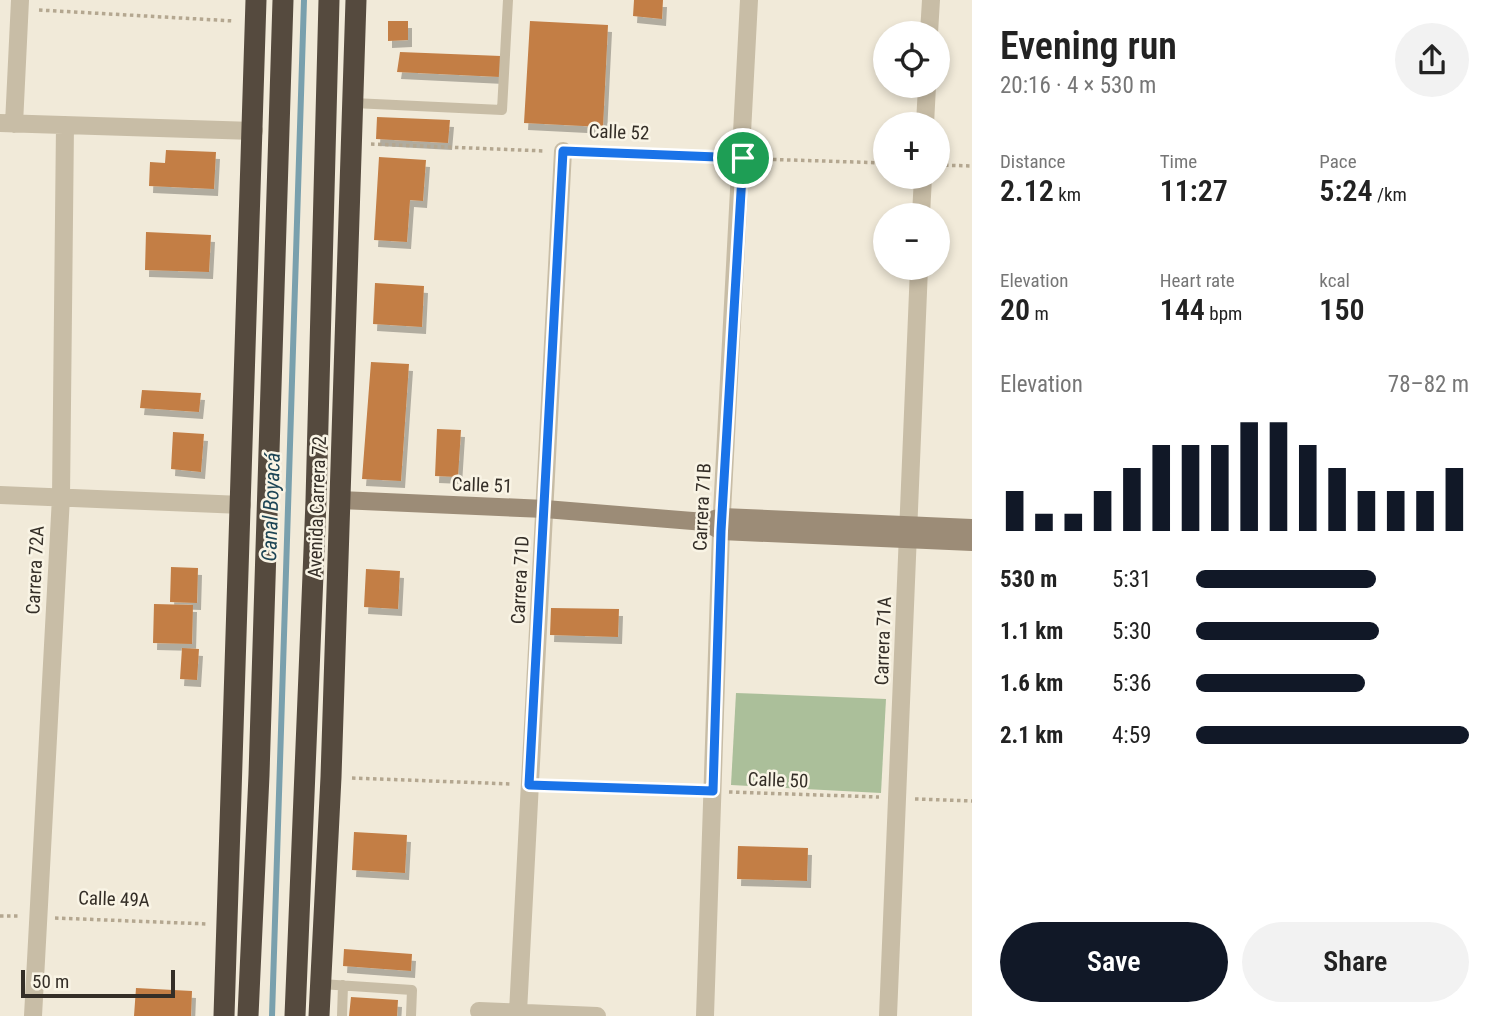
<!DOCTYPE html>
<meta charset="utf-8">
<style>
body{margin:0;font-family:"Roboto Condensed",sans-serif;background:#f2f2f2;color:#222;height:100vh;display:flex;flex-direction:column;font-size:26px;white-space:nowrap}
*{box-sizing:border-box;margin:0}
p{font-size:23px;color:#767676}
.icon{flex:none;width:38px;height:38px;fill:none;stroke:currentColor;stroke-width:2;stroke-linecap:round;stroke-linejoin:round}
.map{position:relative;flex:1;overflow:hidden}
.drawer{display:flex;flex-direction:column;background:#fff;width:525px}
.drawer>*{flex:none}
.fabs{position:absolute;left:873px;top:21px;display:grid;gap:14px}
.fabs a{display:grid;place-items:center;width:77px;height:77px;border-radius:50%;background:#fff;box-shadow:0 4px 10px #0003;font-size:35px}
.scale{position:absolute;left:21px;bottom:18px;width:154px;box-sizing:border-box;padding-left:7px;border:4px solid #342e27;border-top:0;font-size:19px;line-height:24px;white-space:nowrap;color:#342e27;-webkit-text-stroke:5px #f9f4e5;paint-order:stroke}
.pin{position:absolute;display:grid;place-items:center;width:60px;height:60px;color:#fff;margin:-30px;border:4px solid #fff;border-radius:50%;box-shadow:0 2px 7px #0007}
.round{display:grid;place-items:center;flex:none;width:74px;height:74px;border-radius:37px;background:#f2f2f2}
.overview{display:flex;align-items:center;justify-content:space-between;height:119px;padding:0 28px}
h1{font-size:38px;font-weight:600;line-height:52px}
.metrics{display:grid;grid-template-columns:repeat(3,1fr);gap:10px;height:119px;padding:7px 28px}
.metrics div{display:grid;align-content:center}
.metrics b{font-size:30px;font-weight:600}
.metrics small{font-size:19px;font-weight:400}
.metrics p{font-size:19px}
.chart{height:196px;padding:14px 28px}
.chart p{display:flex;justify-content:space-between}
.chart svg{width:100%;height:126px;margin-top:7px;stroke:#111827;stroke-width:6}
.action{display:flex;gap:14px;margin-top:auto;padding:14px 28px}
.action a{flex:1;height:80px;border-radius:42px;background:#111827;color:#fff;font-size:28px;font-weight:600;line-height:80px;text-align:center}
.action a+a{background:#f2f2f2;color:#222}
ul{padding:0 28px;list-style:none;font-size:23px}
li{display:grid;grid-template-columns:112px 84px 1fr;align-items:center;height:52px}
li i{height:18px;border-radius:9px;background:#111827}
main{display:flex;flex:1;min-height:0}
.map>svg:first-child{display:block}
.green{fill:#abbf9a}
.lines{fill:none;stroke-linecap:round;stroke-linejoin:round}
.stream{stroke:#79a0ad;stroke-width:6}
.building{fill:#c37e45;filter:url(#shadow)}
.path{stroke:#b4a790;stroke-width:3.5;stroke-dasharray:3.5 3.5;stroke-linecap:butt}
.lane{stroke:#c8bda6;stroke-width:10}
.street{stroke:#c8bda6;stroke-width:18}
.secondary{stroke:#9c8c77;stroke-width:18}
.highway{stroke:#554a3e;stroke-width:21}
.route-casing{stroke:#fff;stroke-width:14}
.route{stroke:#1a73e8;stroke-width:9}
.labels{text-anchor:middle;dominant-baseline:central;stroke-width:5;stroke-linejoin:round;paint-order:stroke}
.street-label{font-size:19px;fill:#342e27;stroke:#f9f4e5}
.water-label{font-size:21px;font-style:italic;fill:#1d4555;stroke:#f9f4e5}
</style>
<main>
<div class="map">
<svg width="972" height="1016" viewBox="0 0 972 1016">
<defs>
<filter id="shadow"><feDropShadow dx="4" dy="7" stdDeviation="0" flood-color="#0004"/></filter>
</defs>
<rect width="100%" height="100%" fill="#f1ead9"/>
<path class="green" d="M736 693 886 699 881 793 731 785Z"/>
<g class="lines">
<path class="stream" d="M272 1016 304 0"/>
</g>
<path class="building" d="M634 0H663L662 19 633 16Z
M388 21H408V40L388 41Z
M530 21 608 25 603 127 524 123Z
M400 52 501 56 500 77 397 72Z
M377 117 450 120 448 143 376 139Z
M166 150 216 152 214 189 149 186 150 162 165 163Z
M379 157 426 160 423 201 410 200 407 242 374 240Z
M146 232 211 235 209 272 145 270Z
M375 283 424 286 422 327 373 324Z
M371 362 409 364 401 481 362 479Z
M142 390 201 393 199 412 140 408Z
M437 429 461 430 458 477 435 476Z
M173 432 204 434 201 472 171 469Z
M171 567 198 568 197 603 170 602Z
M366 569 400 571 398 609 364 607Z
M154 604 193 605 192 644 153 643Z
M551 608 619 609 618 637 550 635Z
M182 648 199 649 197 680 180 679Z
M354 832 407 835 405 873 352 870Z
M738 846 808 848 807 881 737 879Z
M344 949 412 954 411 971 343 966Z
M136 988 192 991 191 1016H134Z
M351 997 398 1000 397 1016H349Z"/>
<g class="lines">
<path class="path" d="M39 10 234 21
M371 144 545 151
M581 152 724 157
M759 159 886 163
M938 165 972 166
M352 778 512 784
M547 785 694 791
M729 792 879 797
M915 799 972 801
M0 916H19
M55 918 208 924"/>
<path class="lane" d="M353 103 502 110 508 0
M321 984 412 990 411 1016
M342 1016 343 985"/>
<path class="street" d="M929 33 931 0
M0 123 254 131
M14 124 20 0
M925 124 927 86
M921 215 923 177
M0 495 242 505
M479 1011 597 1016
M518 1012 563 151
M33 1016 61 497 65 125
M705 1016 721 531 749 0
M888 1016 919 268"/>
<path class="secondary" d="M340 500 545 509 705 522 722 517 972 528
M705 522 721 531 972 542"/>
<path class="highway" d="M224 1016 256 0
M248 1016 259 775 283 0
M295 1016 316 501 329 0
M319 1016 331 777 356 0"/>
</g>
<g class="lines">
<g class="route-casing">
<path id="route" d="M563 151 743 158 721 531 713 791 529 785Z"/>
</g>
<use href="#route" class="route"/>
</g>
<g class="labels">
<g class="street-label">
<text transform="translate(619 132) rotate(2)">Calle 52</text>
<text transform="translate(482 485) rotate(2)">Calle 51</text>
<text transform="translate(317 507) rotate(-88)">Avenida Carrera 72</text>
<text transform="translate(702 507) rotate(-87)">Carrera 71B</text>
<text transform="translate(35 570) rotate(-87)">Carrera 72A</text>
<text transform="translate(520 580) rotate(-87)">Carrera 71D</text>
<text transform="translate(883 641) rotate(-88)">Carrera 71A</text>
<text transform="translate(778 780) rotate(2)">Calle 50</text>
<text transform="translate(114 899) rotate(2)">Calle 49A</text>
</g>
<g class="water-label">
<text transform="translate(271 507) rotate(-88)">Canal Boyacá</text>
</g>
</g>
</svg>
<div class="fabs">
<a><svg class="icon" aria-label="locate" viewBox="0 0 24 24"><circle cx="12" cy="12" r="6"/><path d="M12 2v4M12 18v4M2 12h4M18 12h4"/></svg></a>
<a>+</a>
<a>−</a>
</div>
<div class="scale">50 m</div>
<div class="pin" style="left:743px;top:158px;background:#1e9e55"><svg class="icon" aria-label="arrive" viewBox="0 0 24 24"><path d="M6 21V4h12l-3 4 3 4H6"/></svg></div>
</div>
<section class="drawer">
<div class="overview"><div><h1>Evening run</h1><p>20:16 · 4 × 530 m</p></div><a class="round"><svg class="icon" aria-label="share" viewBox="0 0 24 24"><path d="M12 15V3M7 8l5-5 5 5M5 13v7h14v-7"/></svg></a></div>
<div class="metrics">
<div><p>Distance</p><b>2.12<small> km</small></b></div>
<div><p>Time</p><b>11:27</b></div>
<div><p>Pace</p><b>5:24<small> /km</small></b></div>
</div>
<div class="metrics">
<div><p>Elevation</p><b>20<small> m</small></b></div>
<div><p>Heart rate</p><b>144<small> bpm</small></b></div>
<div><p>kcal</p><b>150</b></div>
</div>
<div class="chart"><p><span>Elevation</span>78–82 m</p>
<svg viewBox="0 0 160 44" preserveAspectRatio="none"><path d="M5 44V30M15 44V38M25 44V38M35 44V30M45 44V22M55 44V14M65 44V14M75 44V14M85 44V6M95 44V6M105 44V14M115 44V22M125 44V30M135 44V30M145 44V30M155 44V22"/></svg>
</div>
<ul>
<li><b>530 m</b>5:31<i style="width:66%"></i></li>
<li><b>1.1 km</b>5:30<i style="width:67%"></i></li>
<li><b>1.6 km</b>5:36<i style="width:62%"></i></li>
<li><b>2.1 km</b>4:59<i style="width:100%"></i></li>
</ul>
<div class="action"><a>Save</a><a>Share</a></div>
</section>
</main>
